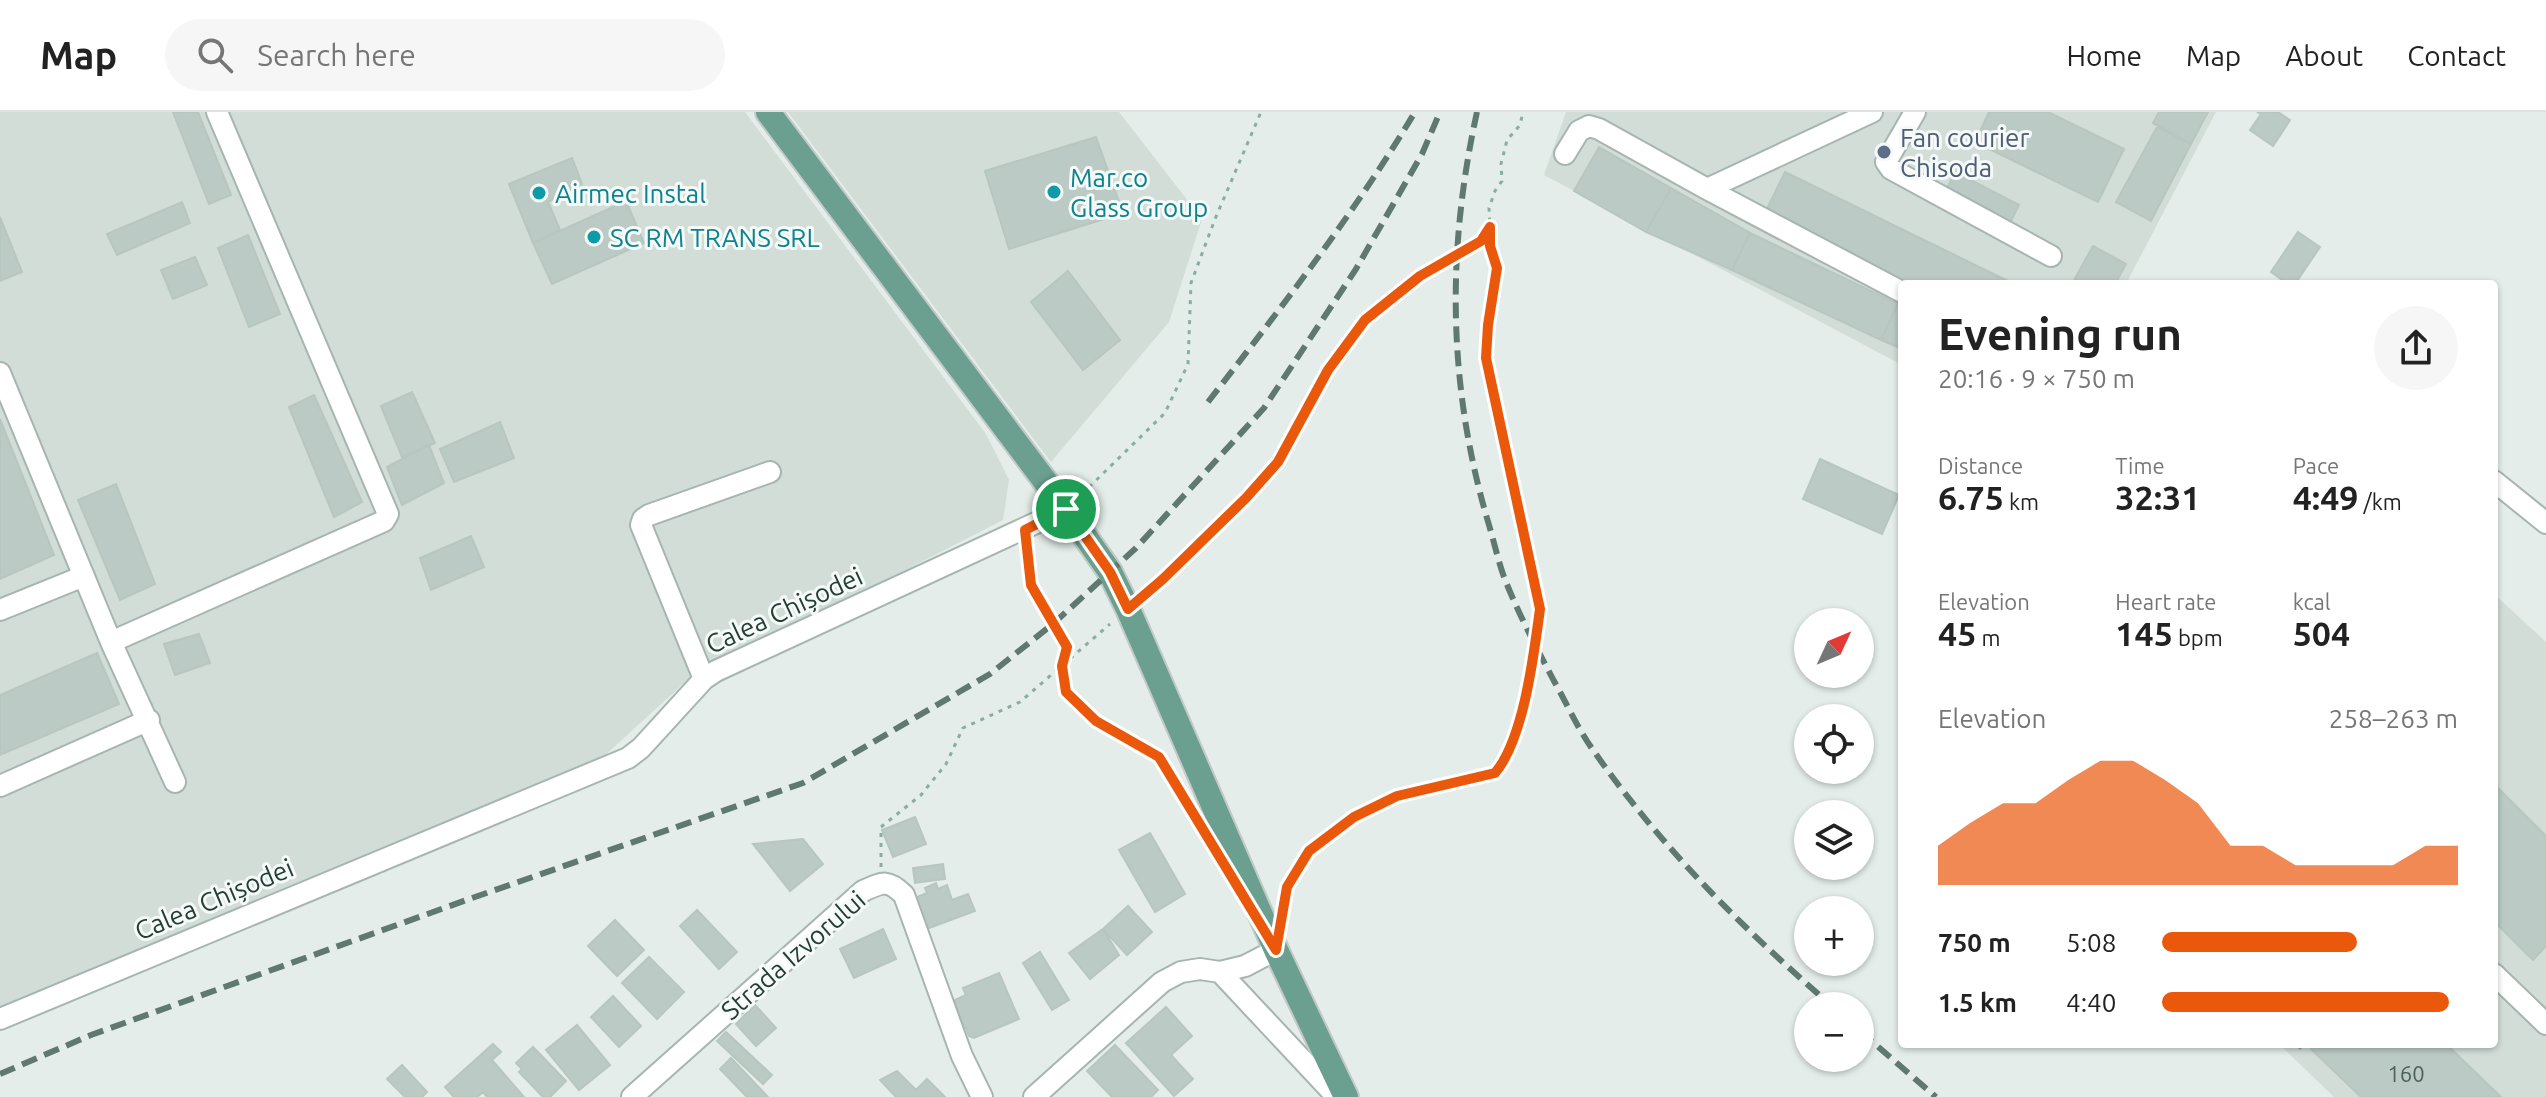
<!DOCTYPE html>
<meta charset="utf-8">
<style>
body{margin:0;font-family:Ubuntu,sans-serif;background:#f6f6f6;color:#222;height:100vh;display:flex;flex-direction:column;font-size:30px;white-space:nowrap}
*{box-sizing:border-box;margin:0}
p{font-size:26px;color:#767676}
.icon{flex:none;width:44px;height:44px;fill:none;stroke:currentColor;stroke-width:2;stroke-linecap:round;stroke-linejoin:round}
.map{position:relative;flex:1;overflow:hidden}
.sheet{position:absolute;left:1898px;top:168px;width:600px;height:768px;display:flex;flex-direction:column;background:#fff;border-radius:8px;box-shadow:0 2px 6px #0004}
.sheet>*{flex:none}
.needle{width:52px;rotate:46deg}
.fabs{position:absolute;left:1794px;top:496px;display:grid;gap:16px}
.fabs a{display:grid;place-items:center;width:80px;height:80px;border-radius:50%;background:#fff;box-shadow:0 2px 6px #0004;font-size:40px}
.pin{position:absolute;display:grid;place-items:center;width:68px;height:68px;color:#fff;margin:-34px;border:4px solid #fff;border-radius:50%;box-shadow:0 2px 8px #0007}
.round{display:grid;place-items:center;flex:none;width:84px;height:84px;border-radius:42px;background:#f6f6f6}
.headline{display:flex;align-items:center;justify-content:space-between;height:136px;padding:0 40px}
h1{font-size:44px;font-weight:600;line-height:60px}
.metrics{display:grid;grid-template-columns:repeat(3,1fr);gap:12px;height:136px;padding:8px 40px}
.metrics div{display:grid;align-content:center}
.metrics b{font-size:34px;font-weight:600}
.metrics small{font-size:22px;font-weight:400}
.metrics p{font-size:22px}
.chart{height:224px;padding:16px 40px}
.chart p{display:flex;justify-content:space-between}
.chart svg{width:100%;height:144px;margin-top:8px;fill:#ea580c;opacity:.7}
ul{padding:0 40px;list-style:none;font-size:26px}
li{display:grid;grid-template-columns:128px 96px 1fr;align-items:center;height:60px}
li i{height:20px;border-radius:10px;background:#ea580c}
header{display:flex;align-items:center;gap:48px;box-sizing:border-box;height:112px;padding:0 40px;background:#fff;border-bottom:2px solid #e0e0e0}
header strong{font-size:38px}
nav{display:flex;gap:44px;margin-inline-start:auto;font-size:28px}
.search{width:560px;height:72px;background:#f6f6f6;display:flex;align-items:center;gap:20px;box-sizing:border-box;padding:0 28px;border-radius:44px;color:#767676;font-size:30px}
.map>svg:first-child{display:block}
.built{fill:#d2ddd8}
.building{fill:#bccac5;stroke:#b7c6bf;stroke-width:2}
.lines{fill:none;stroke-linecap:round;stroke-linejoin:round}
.minor-casing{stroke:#a7b5b0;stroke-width:24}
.major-casing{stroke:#c2c9c7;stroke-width:28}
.path{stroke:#86afa1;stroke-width:3;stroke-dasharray:4 6;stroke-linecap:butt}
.minor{stroke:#fff;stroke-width:20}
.major{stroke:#6ba091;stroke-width:24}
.rail{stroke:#5f7971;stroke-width:6;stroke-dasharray:16 8;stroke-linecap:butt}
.route-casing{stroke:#fff;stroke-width:16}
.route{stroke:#ea580c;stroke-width:10}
.service-dot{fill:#5c6f8a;stroke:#f5f9f7;stroke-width:3}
.culture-dot{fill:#0f9aa8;stroke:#f5f9f7;stroke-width:3}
.labels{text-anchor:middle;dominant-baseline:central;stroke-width:6;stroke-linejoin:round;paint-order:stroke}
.number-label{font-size:22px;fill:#4a615a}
.service-label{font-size:26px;fill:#4e5e75;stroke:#f5f9f7;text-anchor:start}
.culture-label{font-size:26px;fill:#0d838f;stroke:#f5f9f7;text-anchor:start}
.street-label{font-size:26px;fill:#243e36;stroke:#f5f9f7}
</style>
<header>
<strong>Map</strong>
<div class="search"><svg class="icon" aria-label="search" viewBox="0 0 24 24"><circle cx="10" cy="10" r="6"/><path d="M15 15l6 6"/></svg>Search here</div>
<nav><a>Home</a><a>Map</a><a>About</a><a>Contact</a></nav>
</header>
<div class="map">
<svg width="2546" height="985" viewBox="0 0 2546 985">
<rect width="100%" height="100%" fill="#e4ede9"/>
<path class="built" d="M0 0H745L986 322 1009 368 1003 408 683 572 602 646 0 894Z
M788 0H1119L1202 107 1169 210 1051 350Z
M1566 0H2216L2126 172H1902V253L1544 63Z
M2494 482 2546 530V985H2334L2279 932H2494Z"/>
<path class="building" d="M173 0H198L231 83 209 92Z
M1989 0H2048L2124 37 2098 90 1975 30Z
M2159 0H2208L2191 32 2153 11Z
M2257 0H2278L2290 8 2273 34 2250 18 2261 2Z
M2157 15 2191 32 2151 109 2116 90Z
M1096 25 1123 101 1009 137 985 59Z
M1599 35 1671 76 1646 120 1574 79Z
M572 46 582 72 548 90 560 118 533 131 509 72Z
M1785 60 2014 172H1904L1763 105Z
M1955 60 2019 93 2010 111 1946 78Z
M1671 76 1750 121 1732 158 1646 120Z
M626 89 644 131 552 172 533 131Z
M182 90 190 111 117 143 107 122Z
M0 105 22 160 0 169Z
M2298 120 2320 135 2295 172H2288L2271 160Z
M1750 121 1898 192 1881 228 1732 158Z
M248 123 280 202 249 215 218 136Z
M2093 134 2126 152 2115 172H2072Z
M195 145 207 173 173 187 161 158Z
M1068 159 1120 228 1083 258 1031 190Z
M1898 192 1902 194V237L1881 228Z
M412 280 435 331 402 345 381 294Z
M314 283 362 390 334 405 289 295Z
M0 307 54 443 0 467Z
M500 310 514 346 454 370 440 337Z
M429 333 444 371 402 393 387 355Z
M1820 347 1899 383 1882 422 1803 387Z
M116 372 155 472 120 488 78 388Z
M471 424 484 455 431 478 420 446Z
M199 522 210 551 175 563 164 532Z
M97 541 119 592 0 643V583Z
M2494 672 2546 724V834L2533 848 2494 809Z
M915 705 926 732 893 745 882 718Z
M1150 721 1185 782 1155 800 1119 738Z
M803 727 823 752 790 779 753 732Z
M943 752 945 767 915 771 913 756Z
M936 771 938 777 947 773 952 788 968 782 975 799 924 818 912 787 927 781 925 776Z
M1128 794 1152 820 1127 843 1103 817Z
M697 798 737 840 719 857 680 814Z
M615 808 644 838 617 864 588 834Z
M883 817 896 847 854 866 840 837Z
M1103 817 1119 843 1090 867 1069 841Z
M1040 840 1069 888 1052 898 1023 851Z
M649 845 684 880 657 907 622 871Z
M999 861 1019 907 974 926 969 924 966 916 959 914 954 905 958 900 953 889 966 883 963 876Z
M613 884 641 914 619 935 591 905Z
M755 893 776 916 756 934 736 912Z
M1166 895 1192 924 1171 943 1193 967 1174 984 1126 931Z
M577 913 610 953 579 978 546 938Z
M726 920 772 963 763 972 717 929Z
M493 932 501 940 492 948 524 985H487L483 980 477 985H454L445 975Z
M2316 932H2446L2501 985H2361L2311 937Z
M1115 933 1158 978 1151 985H1112L1087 959Z
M533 935 566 969 550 985H543L519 960 522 957 516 951Z
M731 946 768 985H747L720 957Z
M402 953 427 980 422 985H405L387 967Z
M897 959 916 978 927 967 945 985H896L880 968Z"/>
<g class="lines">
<g class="minor-casing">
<path id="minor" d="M1915 0 1886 50 1891 57 2051 144
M1565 42 1579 19 1589 14 1599 17 1707 77 1902 180
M1707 77 1872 0
M0 261 111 530 175 670
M2494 369 2546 411
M0 498 84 464
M111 530 384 409 388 402 217 0
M704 567 641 413 643 407 649 403 770 360
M0 674 149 608
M1220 860 1337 985
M2494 862 2546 912
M0 907 628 646 641 636 704 567 716 559 1066 397
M632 985 863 779C883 770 888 767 904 783L962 944 982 985
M1034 985 1162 870 1181 860 1200 857 1220 860 1245 854 1276 838"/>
</g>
<g class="major-casing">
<path id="major" d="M768 0 1066 397 1110 460 1128 497 1276 838 1346 985"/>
</g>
<path class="path" d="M1082 382 1165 301 1188 252 1191 171 1215 107 1261 0
M1027 438 1031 473 1067 535 1062 554 1066 580 1096 609 1159 645 1188 693
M1143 484 1246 386 1278 350 1328 258 1365 208 1420 164 1481 129 1490 115 1489 96 1495 79 1502 69 1501 52 1507 28 1520 13 1523 0
M881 755V715L921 683 946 652 963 616 1020 590 1110 512
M1283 798 1287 775 1309 739 1354 705 1397 684 1495 661 1504 650 1516 624 1540 497 1486 246 1488 213 1497 156 1490 134V115
M2299 937 2304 932"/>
<use href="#minor" class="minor"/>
<use href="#major" class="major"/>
<path class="rail" d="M1477 0C1446 140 1448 276 1489 413 1494 430 1498 448 1504 465 1518 501 1536 535 1554 569 1567 592 1578 617 1593 638 1660 734 1743 817 1832 894
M1208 290C1281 196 1354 102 1415 0
M1860 919 1936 985
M0 962 91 923 472 786 803 671 990 562 1054 511 1136 436 1264 296 1356 157 1422 42 1440 0"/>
</g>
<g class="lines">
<g class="route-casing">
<path id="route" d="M1490 115V134L1497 156 1488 213 1486 246 1540 497C1534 541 1524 627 1495 661L1397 684 1354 705 1309 739 1287 775 1276 838 1159 645 1096 609 1066 580 1062 554 1067 535 1031 473 1025 418 1066 397 1110 460 1128 497 1163 467 1246 386 1278 350 1328 258 1365 208 1420 164 1481 129Z"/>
</g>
<use href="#route" class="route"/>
</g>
<circle class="service-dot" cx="1884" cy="40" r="8"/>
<g class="culture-dot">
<circle cx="1054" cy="80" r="8"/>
<circle cx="539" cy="81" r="8"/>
<circle cx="594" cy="125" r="8"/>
</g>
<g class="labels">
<g class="number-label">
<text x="2406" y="961">160</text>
</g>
<g class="service-label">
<text x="1900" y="25">Fan courier<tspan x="1900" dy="30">Chisoda</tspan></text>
</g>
<g class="culture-label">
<text x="1070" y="65">Mar.co<tspan x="1070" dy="30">Glass Group</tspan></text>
<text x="555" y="81">Airmec Instal</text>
<text x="610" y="125">SC RM TRANS SRL</text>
</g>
<g class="street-label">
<text transform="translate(784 498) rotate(-25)">Calea Chișodei</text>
<text transform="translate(214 787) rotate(-23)">Calea Chișodei</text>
<text transform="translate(793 843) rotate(-41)">Strada Izvorului</text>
</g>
</g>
</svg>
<div class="fabs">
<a><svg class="needle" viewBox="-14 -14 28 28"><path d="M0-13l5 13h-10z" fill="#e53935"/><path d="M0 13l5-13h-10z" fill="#767676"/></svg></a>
<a><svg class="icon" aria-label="locate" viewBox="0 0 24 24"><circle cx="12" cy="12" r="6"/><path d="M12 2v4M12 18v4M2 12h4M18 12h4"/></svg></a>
<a><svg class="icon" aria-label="layers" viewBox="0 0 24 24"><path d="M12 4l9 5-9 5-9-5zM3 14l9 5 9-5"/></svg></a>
<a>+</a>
<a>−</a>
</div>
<div class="pin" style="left:1066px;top:397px;background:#1e9e55"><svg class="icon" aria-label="arrive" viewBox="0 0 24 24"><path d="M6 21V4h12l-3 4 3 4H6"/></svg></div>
<section class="sheet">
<div class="headline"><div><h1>Evening run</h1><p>20:16 · 9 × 750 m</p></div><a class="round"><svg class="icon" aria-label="share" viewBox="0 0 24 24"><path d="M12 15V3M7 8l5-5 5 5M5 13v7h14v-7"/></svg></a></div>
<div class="metrics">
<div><p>Distance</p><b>6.75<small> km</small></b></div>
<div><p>Time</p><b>32:31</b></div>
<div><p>Pace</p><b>4:49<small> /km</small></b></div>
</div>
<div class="metrics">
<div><p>Elevation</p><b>45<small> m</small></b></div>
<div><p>Heart rate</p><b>145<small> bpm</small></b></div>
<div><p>kcal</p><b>504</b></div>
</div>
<div class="chart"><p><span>Elevation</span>258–263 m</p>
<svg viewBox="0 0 160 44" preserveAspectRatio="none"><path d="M0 44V32L10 25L20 19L30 19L40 12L50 6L60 6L70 12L80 19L90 32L100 32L110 38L120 38L130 38L140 38L150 32L160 32V44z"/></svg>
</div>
<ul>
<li><b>750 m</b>5:08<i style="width:66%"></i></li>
<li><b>1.5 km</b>4:40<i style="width:97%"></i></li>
</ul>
</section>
</div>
